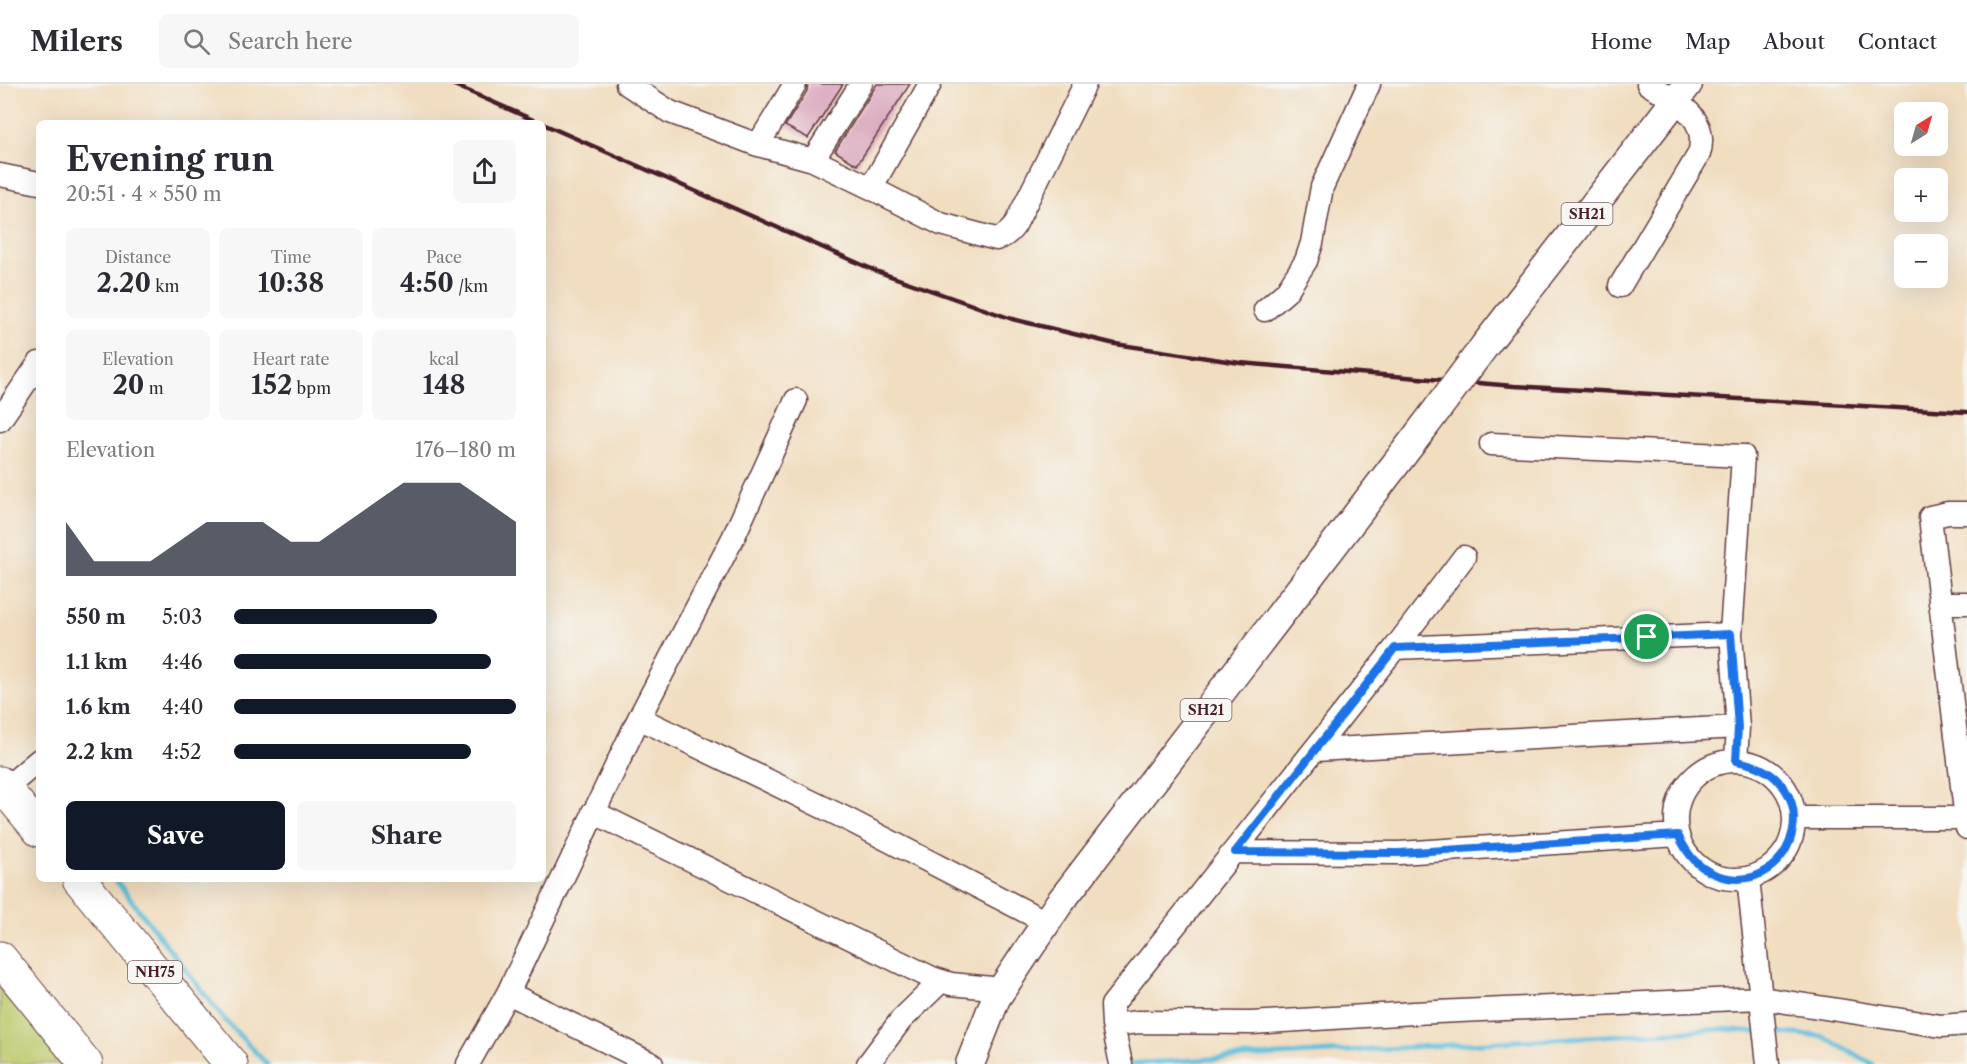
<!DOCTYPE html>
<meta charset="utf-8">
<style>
body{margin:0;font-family:"Libre Caslon Text",serif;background:#f7f7f7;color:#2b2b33;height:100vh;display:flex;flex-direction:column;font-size:22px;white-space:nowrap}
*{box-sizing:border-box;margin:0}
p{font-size:20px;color:#7c7c81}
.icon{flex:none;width:33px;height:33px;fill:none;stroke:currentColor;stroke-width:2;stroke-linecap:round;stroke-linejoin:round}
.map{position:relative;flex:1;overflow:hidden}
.side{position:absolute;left:36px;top:36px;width:510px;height:762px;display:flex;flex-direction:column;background:#fff;border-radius:9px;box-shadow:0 6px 24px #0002}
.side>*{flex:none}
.needle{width:39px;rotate:37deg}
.fabs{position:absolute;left:1894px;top:18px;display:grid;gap:12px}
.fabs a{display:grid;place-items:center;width:54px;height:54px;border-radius:9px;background:#fff;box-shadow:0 6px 24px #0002;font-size:30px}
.pin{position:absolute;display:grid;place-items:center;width:51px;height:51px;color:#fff;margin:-26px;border:3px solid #fff;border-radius:50%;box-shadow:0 2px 6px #0007}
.round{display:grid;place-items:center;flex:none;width:63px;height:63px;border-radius:9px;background:#f7f7f7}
.head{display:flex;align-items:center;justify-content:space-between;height:102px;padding:0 30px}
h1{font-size:33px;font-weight:800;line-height:45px}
.figures{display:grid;grid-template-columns:repeat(3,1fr);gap:9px;height:102px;padding:6px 30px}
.figures div{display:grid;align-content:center;border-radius:9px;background:#f7f7f7;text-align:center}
.figures b{font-size:26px;font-weight:800}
.figures small{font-size:16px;font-weight:400}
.figures p{font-size:16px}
.chart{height:168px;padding:12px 30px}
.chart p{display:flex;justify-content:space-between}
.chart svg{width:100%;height:108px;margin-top:6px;fill:#111827;opacity:.7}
.action{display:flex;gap:12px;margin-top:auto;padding:12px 30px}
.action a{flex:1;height:69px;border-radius:9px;background:#111827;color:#fff;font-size:24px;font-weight:800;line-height:69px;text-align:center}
.action a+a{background:#f7f7f7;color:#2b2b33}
ul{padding:0 30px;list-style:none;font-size:20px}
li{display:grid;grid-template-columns:96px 72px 1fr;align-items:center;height:45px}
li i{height:15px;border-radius:8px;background:#111827}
header{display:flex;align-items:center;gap:36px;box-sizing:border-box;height:84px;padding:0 30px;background:#fff;border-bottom:2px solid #e1e1e2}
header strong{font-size:28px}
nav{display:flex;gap:33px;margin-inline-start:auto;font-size:21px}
.search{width:420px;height:54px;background:#f7f7f7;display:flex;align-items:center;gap:15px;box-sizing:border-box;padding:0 21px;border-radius:9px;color:#7c7c81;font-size:22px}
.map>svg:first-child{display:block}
.green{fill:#bcc869;stroke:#83744a;stroke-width:1.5}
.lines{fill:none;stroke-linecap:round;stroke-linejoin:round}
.stream{stroke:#5dbddb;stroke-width:5}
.building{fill:#d8a3ba}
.minor-casing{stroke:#633c41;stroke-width:25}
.major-casing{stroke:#633c41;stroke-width:31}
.highway-casing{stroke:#633c41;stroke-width:35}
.minor{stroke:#fff;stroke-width:22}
.major{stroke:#fff;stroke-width:28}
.highway{stroke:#fff;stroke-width:33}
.rail{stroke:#4a1f2b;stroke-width:4.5}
.major-bridge-casing{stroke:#633c41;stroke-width:31;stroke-linecap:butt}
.major-bridge{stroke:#fff;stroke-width:28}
.route-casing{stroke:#fff;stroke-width:12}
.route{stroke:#1a73e8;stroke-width:8}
.labels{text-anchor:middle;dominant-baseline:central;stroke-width:5;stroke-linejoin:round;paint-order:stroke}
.shield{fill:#f6f6f2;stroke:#7e6067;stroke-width:1.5}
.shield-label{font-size:14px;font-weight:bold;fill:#4a1f2b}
</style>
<header>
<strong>Milers</strong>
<div class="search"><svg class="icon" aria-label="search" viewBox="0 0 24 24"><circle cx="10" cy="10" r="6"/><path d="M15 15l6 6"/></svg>Search here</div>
<nav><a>Home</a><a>Map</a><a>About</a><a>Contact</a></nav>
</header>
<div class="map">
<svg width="1967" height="980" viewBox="0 0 1967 980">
<rect width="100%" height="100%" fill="#f6f6f2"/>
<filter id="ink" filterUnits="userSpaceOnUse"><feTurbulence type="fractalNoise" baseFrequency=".0167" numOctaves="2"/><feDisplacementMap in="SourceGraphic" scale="12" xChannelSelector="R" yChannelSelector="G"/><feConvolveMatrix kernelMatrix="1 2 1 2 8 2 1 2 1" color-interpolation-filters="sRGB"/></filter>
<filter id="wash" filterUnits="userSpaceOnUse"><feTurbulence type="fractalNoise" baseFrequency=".008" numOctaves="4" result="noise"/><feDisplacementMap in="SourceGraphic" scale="24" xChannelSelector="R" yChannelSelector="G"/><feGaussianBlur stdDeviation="1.35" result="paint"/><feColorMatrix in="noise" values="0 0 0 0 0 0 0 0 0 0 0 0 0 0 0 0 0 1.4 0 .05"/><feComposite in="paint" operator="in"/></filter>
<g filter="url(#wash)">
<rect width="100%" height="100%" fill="#f1ddbf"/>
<path class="green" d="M0 892 75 980H0Z"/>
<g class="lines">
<path class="stream" d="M115 795 224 935 267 980
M1770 948 1822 952 1872 980
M1126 980 1723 945 1758 948"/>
</g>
<g id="blocks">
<path class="building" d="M808 0H843L808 54 785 42 807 7Z
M877 0H910L857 81 835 67Z"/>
</g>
</g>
<g filter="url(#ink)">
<use href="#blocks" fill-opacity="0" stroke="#633c41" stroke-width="1.5"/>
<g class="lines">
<g class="minor-casing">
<path id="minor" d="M627 0 670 28 758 61 795 0
M758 61 813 76 861 0
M813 76 871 104 930 0
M0 91 39 99
M871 104 941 140 996 155C1005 153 1010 148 1015 141L1085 0
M1620 202 1699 70C1710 32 1676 18 1648 0
M1265 226 1286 208 1306 177 1312 159 1322 103 1369 0
M0 336 39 279
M1491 360 1743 372 1731 550 1738 643 1736 677
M1967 429H1948L1930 433 1967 744
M1940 519H1967
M1731 550 1395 564 1112 921 1113 941 1139 938 1252 939 1414 929 1761 914 1941 942 1967 940
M1395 564 1464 473
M639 634 849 736 1046 838
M1315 666 1738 643
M1676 736a59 59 0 1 1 118 0a59 59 0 1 1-118 0Z
M5 705 39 676
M593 728 932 894 951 900 1002 905
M1794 734H1967
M1235 768 1399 769 1678 751
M1748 794 1768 980
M508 909 652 980
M1113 941 1121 980
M468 980 508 909 639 634 733 454 796 316
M868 980 901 936 940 898"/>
</g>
<g class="major-casing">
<path id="major" d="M1486 260 1688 0
M970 980 996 914 1058 821 1424 343"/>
</g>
<g class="highway-casing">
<path id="highway" d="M0 699 39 746
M79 795 231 980
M0 874 86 980"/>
</g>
<use href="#minor" class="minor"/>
<use href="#major" class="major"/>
<use href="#highway" class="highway"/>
<path class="rail" d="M452 0 540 39
M543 40 876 187 1012 235 1115 260 1240 279 1514 302 1967 328"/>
<g class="major-bridge-casing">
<path id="major-bridge" d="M1424 343 1486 260"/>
</g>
<use href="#major-bridge" class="major-bridge"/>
</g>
</g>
<g class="lines" filter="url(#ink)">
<g class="route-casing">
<path id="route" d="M1731 550 1738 643 1736 677C1832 693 1795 811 1723 793 1700 787 1688 772 1678 751L1399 769 1235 768 1395 564Z"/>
</g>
<use href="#route" class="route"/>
</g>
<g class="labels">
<g class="shield">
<rect x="1561.5" y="119" width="51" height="22" rx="4.5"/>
<rect x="1180.5" y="615" width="51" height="22" rx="4.5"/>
<rect x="128" y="877" width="54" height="22" rx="4.5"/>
</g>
<g class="shield-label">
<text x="1587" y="130">SH21</text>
<text x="1206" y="626">SH21</text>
<text x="155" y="888">NH75</text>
</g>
</g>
</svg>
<div class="fabs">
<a><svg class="needle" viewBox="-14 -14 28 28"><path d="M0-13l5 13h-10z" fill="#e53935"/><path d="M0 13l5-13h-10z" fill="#7c7c81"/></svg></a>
<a>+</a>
<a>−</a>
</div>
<div class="pin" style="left:1647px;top:553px;background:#1e9e55"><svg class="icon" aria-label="arrive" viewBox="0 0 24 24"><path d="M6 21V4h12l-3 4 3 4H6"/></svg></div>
<section class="side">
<div class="head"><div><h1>Evening run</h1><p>20:51 · 4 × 550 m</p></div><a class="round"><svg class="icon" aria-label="share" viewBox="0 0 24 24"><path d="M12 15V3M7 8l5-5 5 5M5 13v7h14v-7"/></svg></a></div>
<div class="figures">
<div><p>Distance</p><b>2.20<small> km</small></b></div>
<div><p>Time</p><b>10:38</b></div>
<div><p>Pace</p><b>4:50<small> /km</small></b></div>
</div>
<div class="figures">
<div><p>Elevation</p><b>20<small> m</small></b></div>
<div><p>Heart rate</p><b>152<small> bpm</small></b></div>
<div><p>kcal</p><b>148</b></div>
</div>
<div class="chart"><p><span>Elevation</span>176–180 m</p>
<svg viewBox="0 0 160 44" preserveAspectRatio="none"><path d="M0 44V22L10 38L20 38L30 38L40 30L50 22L60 22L70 22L80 30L90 30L100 22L110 14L120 6L130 6L140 6L150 14L160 22V44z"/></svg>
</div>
<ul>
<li><b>550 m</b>5:03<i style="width:72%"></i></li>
<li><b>1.1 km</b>4:46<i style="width:91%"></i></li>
<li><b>1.6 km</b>4:40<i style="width:100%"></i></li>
<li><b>2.2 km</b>4:52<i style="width:84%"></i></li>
</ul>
<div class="action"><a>Save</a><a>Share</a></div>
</section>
</div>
